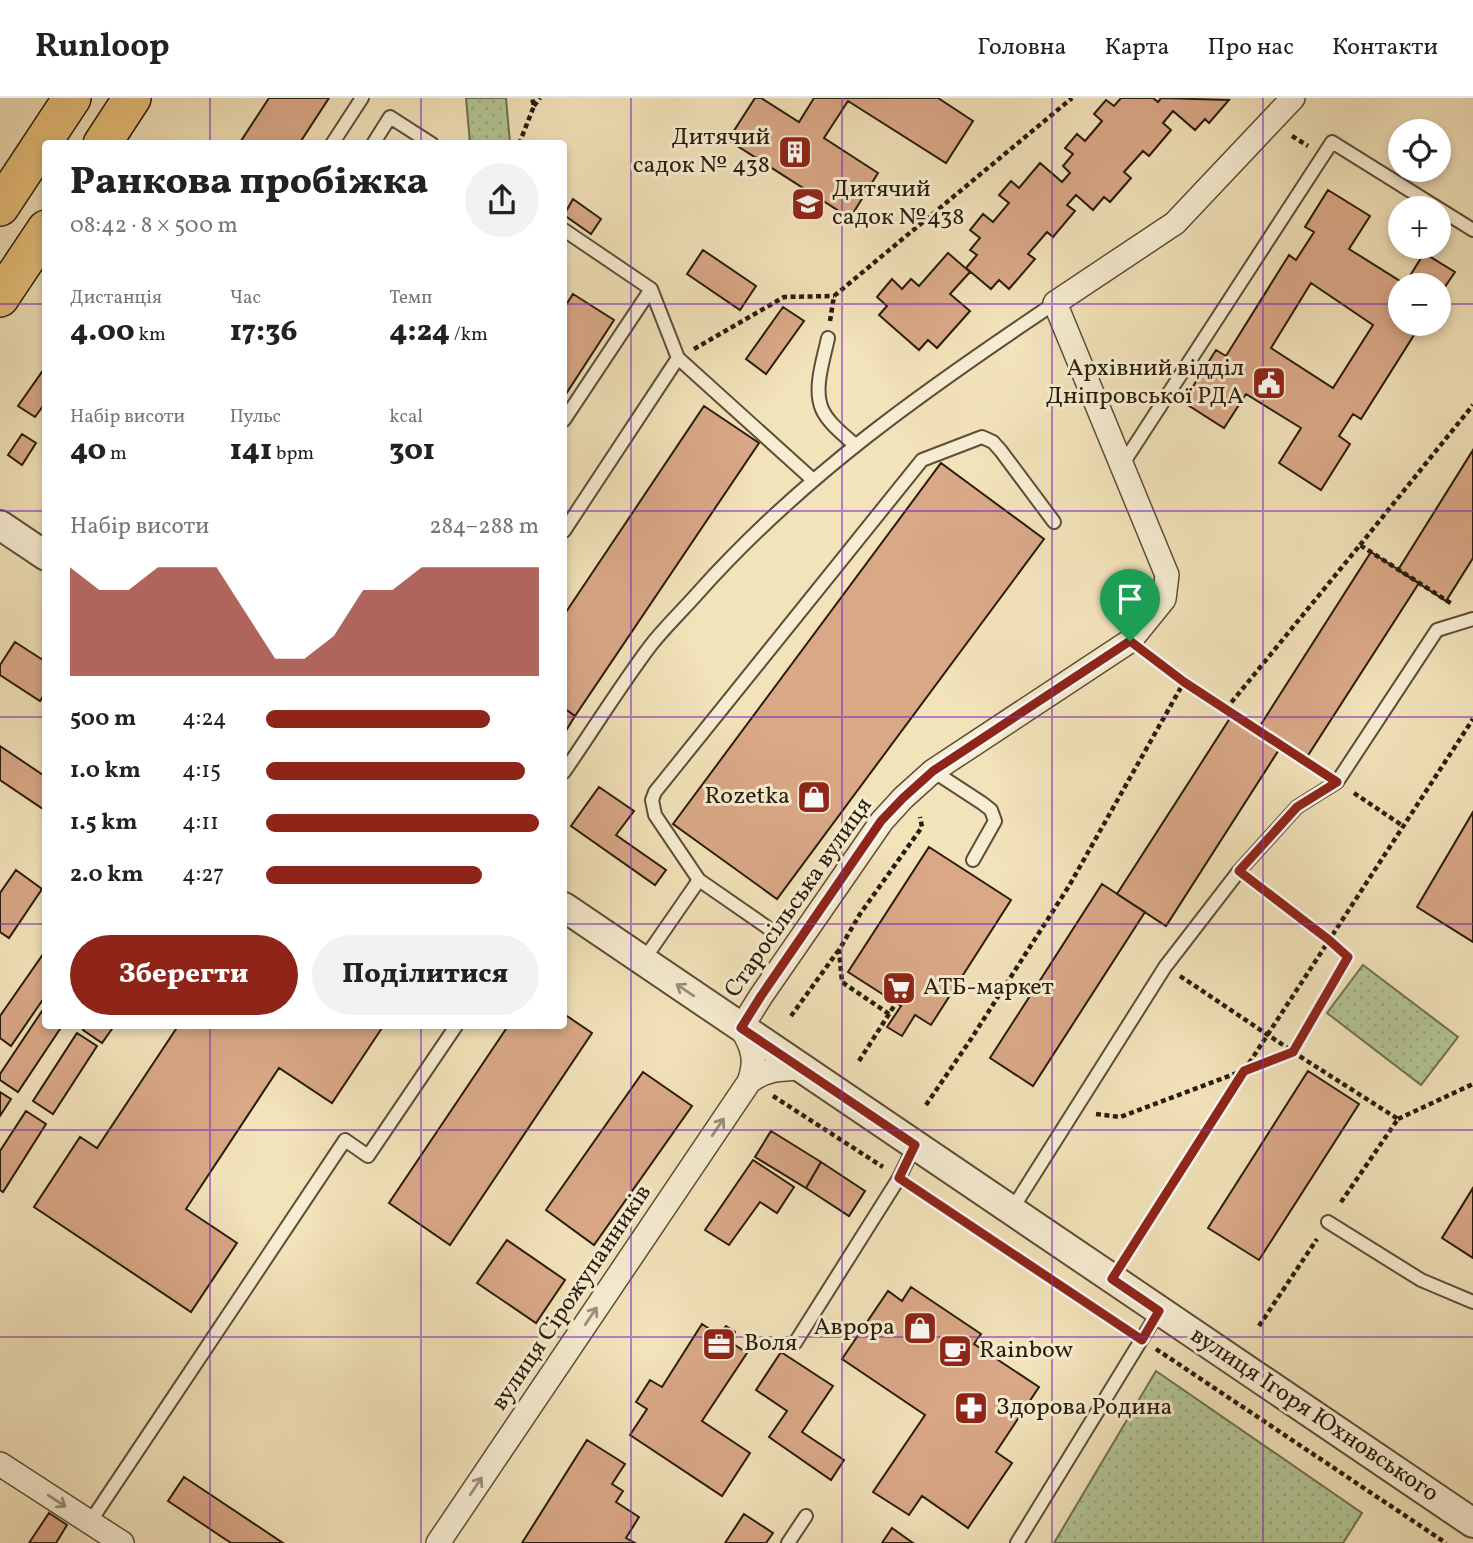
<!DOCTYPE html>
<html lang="uk">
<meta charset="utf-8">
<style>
body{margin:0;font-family:Vollkorn,serif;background:#f2f2f2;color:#222;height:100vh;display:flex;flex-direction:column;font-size:26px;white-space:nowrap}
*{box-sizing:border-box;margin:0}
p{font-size:23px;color:#767676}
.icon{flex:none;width:38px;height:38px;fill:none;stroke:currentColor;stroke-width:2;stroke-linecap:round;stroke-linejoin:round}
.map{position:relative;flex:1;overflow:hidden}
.details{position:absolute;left:42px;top:42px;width:525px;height:889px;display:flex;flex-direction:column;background:#fff;border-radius:7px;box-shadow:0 4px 10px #0003}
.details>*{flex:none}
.controls{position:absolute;left:1388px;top:21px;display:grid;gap:14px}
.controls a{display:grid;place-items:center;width:63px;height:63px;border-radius:50%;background:#fff;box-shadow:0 4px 10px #0003;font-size:35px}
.pin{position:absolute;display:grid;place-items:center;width:60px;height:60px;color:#fff;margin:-72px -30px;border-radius:50% 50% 50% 0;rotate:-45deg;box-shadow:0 0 7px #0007}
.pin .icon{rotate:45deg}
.round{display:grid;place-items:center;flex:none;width:74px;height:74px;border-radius:37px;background:#f2f2f2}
.headline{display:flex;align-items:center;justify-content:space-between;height:119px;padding:0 28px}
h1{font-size:38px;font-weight:800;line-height:52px}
.stats{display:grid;grid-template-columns:repeat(3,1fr);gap:10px;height:119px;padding:7px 28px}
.stats div{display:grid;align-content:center}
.stats b{font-size:30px;font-weight:800}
.stats small{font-size:19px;font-weight:400}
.stats p{font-size:19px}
.chart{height:196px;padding:14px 28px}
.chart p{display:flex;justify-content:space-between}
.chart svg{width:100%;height:126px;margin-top:7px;fill:#8f2418;opacity:.7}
.primary-button{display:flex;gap:14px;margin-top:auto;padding:14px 28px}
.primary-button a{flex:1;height:80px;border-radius:42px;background:#8f2418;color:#fff;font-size:28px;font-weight:800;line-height:80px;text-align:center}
.primary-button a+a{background:#f2f2f2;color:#222}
ul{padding:0 28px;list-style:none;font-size:23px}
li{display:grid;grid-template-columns:112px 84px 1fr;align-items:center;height:52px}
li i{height:18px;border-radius:9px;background:#8f2418}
header{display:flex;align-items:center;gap:42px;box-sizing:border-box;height:98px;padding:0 35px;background:#fff;border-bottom:2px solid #e0e0e0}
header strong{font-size:33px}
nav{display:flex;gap:38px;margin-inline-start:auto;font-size:24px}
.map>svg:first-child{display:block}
.grass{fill:url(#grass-dots);stroke:#6e7050;stroke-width:2}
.building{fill:#daa887;stroke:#291c0c;stroke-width:2;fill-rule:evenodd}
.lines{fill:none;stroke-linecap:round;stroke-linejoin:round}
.service-casing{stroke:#5c4e38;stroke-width:16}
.minor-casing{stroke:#5c4e38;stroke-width:26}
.tertiary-casing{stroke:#5c4e38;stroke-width:32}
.primary-casing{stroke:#291c0c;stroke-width:40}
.path{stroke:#291c0c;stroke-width:4.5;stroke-dasharray:5 3.5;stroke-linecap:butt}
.service{stroke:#f7edd2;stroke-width:12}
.minor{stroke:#f7edd2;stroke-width:23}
.tertiary{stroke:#f7edd2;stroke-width:28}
.primary{stroke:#eac27d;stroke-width:37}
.oneway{stroke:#9a8f79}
.route-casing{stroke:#fff;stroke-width:14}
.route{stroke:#8f2418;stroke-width:9}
.grid{fill:none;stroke:#7b2cbf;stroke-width:2;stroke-opacity:0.55}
.labels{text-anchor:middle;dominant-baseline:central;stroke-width:6;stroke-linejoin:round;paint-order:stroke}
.poi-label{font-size:24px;fill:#291c0c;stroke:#f7edd2;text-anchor:start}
.street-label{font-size:24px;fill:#291c0c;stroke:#f7edd2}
</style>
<header>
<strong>Runloop</strong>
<nav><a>Головна</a><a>Карта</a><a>Про нас</a><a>Контакти</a></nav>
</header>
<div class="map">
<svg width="1473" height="1445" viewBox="0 0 1473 1445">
<defs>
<pattern id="grass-dots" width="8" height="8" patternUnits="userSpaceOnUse" patternTransform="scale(1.75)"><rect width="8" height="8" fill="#b4c595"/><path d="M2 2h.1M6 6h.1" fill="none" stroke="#9ba97f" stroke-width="1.8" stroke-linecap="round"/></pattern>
</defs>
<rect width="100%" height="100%" fill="#f3e3ba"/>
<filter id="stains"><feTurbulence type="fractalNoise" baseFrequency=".00286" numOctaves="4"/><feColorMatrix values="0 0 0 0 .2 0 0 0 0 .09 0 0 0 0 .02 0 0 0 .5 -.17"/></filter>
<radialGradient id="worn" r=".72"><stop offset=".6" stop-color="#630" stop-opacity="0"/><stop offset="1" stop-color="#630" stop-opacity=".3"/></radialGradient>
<path class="grass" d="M466 0H506L510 45H470Z
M1363 867 1458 939 1421 987 1327 915Z
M1156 1273 1362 1415 1343 1445H1054Z"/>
<path class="building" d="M269 0H329L299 46H239Z
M755 0H761L799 24 814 0H938L973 23 946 65 848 3 824 40 878 75 850 120 728 42Z
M1121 0H1153L1158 4 1161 0 1229 2 1209 25 1205 21 1195 32 1173 13 1163 25 1171 32 1149 58 1143 53 1124 74 1131 80 1110 104 1104 99 1093 112 1076 97 1067 107 1075 113 1053 139 1047 134 1028 156 1035 161 1009 191 999 182 991 191 966 170 977 157 970 152 980 140 970 132 983 116 993 124 1009 105 999 97 1011 83 1019 90 1040 65 1062 84 1070 75 1063 68 1073 56 1065 50 1077 36 1085 43 1102 23 1094 16 1106 2 1114 8Z
M1328 92 1370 118 1349 151 1405 186 1424 155 1455 174 1438 199V187H1400V226H1411L1407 233 1414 237 1361 321 1353 316 1339 338 1350 346 1321 392 1279 365 1301 330 1246 296 1224 330 1183 304 1216 252 1226 258 1289 157 1296 162 1314 134 1305 129ZM1311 185 1373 227 1333 290 1271 250Z
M573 101 601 121 591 136 564 117Z
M703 152 756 188 740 212 687 176Z
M948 155 970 174 950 196 970 213 937 250 928 242 919 252 879 217 887 208 877 199 892 181 902 191 911 181 919 188Z
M573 196 614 222 564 299V210Z
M783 209 804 223 766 276 746 261Z
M44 271 46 304 35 319 18 308Z
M704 308 759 345 575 618 564 610V517Z
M22 336 36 345 22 367 8 357Z
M1473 352V460L1446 503 1398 472Z
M941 365 1044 441 777 801 673 726Z
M1371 454 1419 485 1305 662 1258 631Z
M15 544 46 564V594L40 603 0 577V567Z
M564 610 575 618 564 636Z
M1234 614 1282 647 1166 828 1117 796Z
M0 648 46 679V713L0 682Z
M599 689 634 713 616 737 666 772 655 787 571 728Z
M1473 714V844L1417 809Z
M929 749 1011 802 931 927 915 917 902 938 887 929 901 908 848 874Z
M16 772 42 791 9 840 0 834V795Z
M1102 786 1145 814 1033 988 990 960Z
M46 852V897L11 948 0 940V918Z
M42 913 46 915V928H62L18 994 0 982V976Z
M564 916 592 935 450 1147 389 1105 508 928H564Z
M86 928H114L102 945 83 932Z
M178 928H378L382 930 332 1005 279 970 186 1111 237 1145 191 1214 34 1109 80 1039 97 1050Z
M77 935 97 948 53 1016 33 1003Z
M1308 973 1359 1006 1259 1162 1208 1130Z
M643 974 692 1008 594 1147 546 1112Z
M0 994 11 1001 0 1018Z
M26 1013 46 1026 3 1094 0 1092V1053Z
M771 1033 821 1064 806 1090 755 1059Z
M753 1062 794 1089 777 1115 760 1104 729 1147 705 1132Z
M821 1064 865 1093 849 1118 806 1090Z
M1473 1090V1160L1442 1140Z
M507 1142 565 1182 536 1225 477 1185Z
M911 1189 981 1236 974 1246 1039 1289 996 1354 1012 1365 968 1430 922 1398 909 1417 873 1394 925 1317 842 1261 888 1193 902 1203Z
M702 1226 719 1237 726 1228 735 1234 729 1243 747 1255 702 1323 750 1355 722 1398 630 1337 647 1311 636 1304 650 1282 662 1289Z
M781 1254 833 1288 802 1334 844 1362 831 1382 769 1339 787 1313 756 1292Z
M587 1342 625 1366 612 1386 623 1393 616 1404 639 1419 626 1440 635 1445H522Z
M184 1379 283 1445H231L168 1403Z
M49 1415 67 1427 56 1445H29Z
M744 1416 773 1435 766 1445H725Z
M892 1430 913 1445H882Z"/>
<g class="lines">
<g class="service-casing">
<path id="service" d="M332 46 362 0
M373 46 390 19 432 46
M564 132 651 191 678 260 812 381
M828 240C824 260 813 290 822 311 828 325 844 337 855 347
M564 322 651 191
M1122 367 1332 44 1473 132
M564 433 678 260
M933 673 982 705 991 712 995 723 973 762
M564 674C593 632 620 588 651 547 665 529 682 513 697 496 802 378 925 292 1055 205
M699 782 655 717 652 702 655 694 922 362 982 339 993 344 1001 353 1054 424
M643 863 699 782 774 834
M1011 1113 1165 869 1239 773 1297 709 1337 684 1437 532 1473 521
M1328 1124 1421 1182 1473 1204
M795 1245 899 1080 915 1047
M90 1424 345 1042 368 1058 456 928
M788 1445 806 1418
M1017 1445 1159 1213"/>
</g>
<g class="minor-casing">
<path id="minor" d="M749 984C765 971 780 971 800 970
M0 1366 122 1445
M438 1445 749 984C757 963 753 948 741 930L761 898 882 723 903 700 933 673 1130 543 1164 501 1167 477 1055 205 1175 125 1293 0"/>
</g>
<g class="tertiary-casing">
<path id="tertiary" d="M0 427 46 458
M564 809 1473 1425"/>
</g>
<g class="primary-casing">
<path id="primary" d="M102 46 132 0
M0 109 72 0
M0 200 46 131"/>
</g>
<path class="path" d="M534 8 540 0
M1292 38 1308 48
M519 46 534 8 532 0
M830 223 834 198 1072 0
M694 251 784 199 834 198
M1360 447 1473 307
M1150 558 1184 584 1320 672
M1226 611 1360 447 1452 506
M1354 695 1403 728
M1254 784 1329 842 1348 859 1293 954 1398 1021 1339 1107
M1180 878 1292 953
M889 916 842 884 839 852 860 816 922 729 920 719
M791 918 838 853
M859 963 896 905
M773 998 883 1069
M926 1007 971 941 1069 788 1184 584
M1096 1016 1120 1019 1293 954
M1398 1021 1473 986
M914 1089 1125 1230
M1126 1159 1244 973 1473 621
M1259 1228 1317 1141
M1156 1251 1446 1445"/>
<use href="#service" class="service"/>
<use href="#minor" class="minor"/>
<use href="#tertiary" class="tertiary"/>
<use href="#primary" class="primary"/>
</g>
<defs><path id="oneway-shaft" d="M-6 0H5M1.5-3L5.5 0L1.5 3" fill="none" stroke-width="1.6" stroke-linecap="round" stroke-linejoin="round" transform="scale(1.75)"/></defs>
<g class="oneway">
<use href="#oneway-shaft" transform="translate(685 892) rotate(-146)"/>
<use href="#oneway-shaft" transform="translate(718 1029) rotate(-56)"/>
<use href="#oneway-shaft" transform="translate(591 1218) rotate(-56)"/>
<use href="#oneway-shaft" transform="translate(476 1388) rotate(-56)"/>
<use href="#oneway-shaft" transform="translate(57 1403) rotate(33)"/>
</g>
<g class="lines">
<g class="route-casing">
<path id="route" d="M1130 543 1184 584 1337 684 1297 709 1239 773 1329 842 1348 859 1293 954 1244 973 1112 1181 1159 1213 1142 1242 899 1080 915 1047 741 930 761 898 881 723 903 700 933 673Z"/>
</g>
<use href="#route" class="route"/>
</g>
<path class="grid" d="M210 0V46M421 0V46M631 0V1445M842 0V1445M1052 0V1445M1263 0V1445M0 206H46M564 206H1400M1438 206H1473M0 413H46M564 413H1473M0 619H46M564 619H1473M0 826H46M564 826H1473M210 928V1445M421 928V1445M0 1032H1473M0 1239H1473"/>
<defs>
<g id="building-square" transform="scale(1.75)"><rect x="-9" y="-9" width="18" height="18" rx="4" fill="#8f2418" stroke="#f7edd2"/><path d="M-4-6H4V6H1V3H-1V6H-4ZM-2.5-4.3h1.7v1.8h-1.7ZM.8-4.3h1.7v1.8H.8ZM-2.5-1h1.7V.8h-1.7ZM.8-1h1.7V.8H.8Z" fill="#fff"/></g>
<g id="school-square" transform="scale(1.75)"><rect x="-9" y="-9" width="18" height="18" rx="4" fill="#8f2418" stroke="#f7edd2"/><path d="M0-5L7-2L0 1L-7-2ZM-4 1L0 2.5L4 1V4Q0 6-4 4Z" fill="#fff"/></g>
<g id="civic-square" transform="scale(1.75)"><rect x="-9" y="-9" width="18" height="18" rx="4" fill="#8f2418" stroke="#f7edd2"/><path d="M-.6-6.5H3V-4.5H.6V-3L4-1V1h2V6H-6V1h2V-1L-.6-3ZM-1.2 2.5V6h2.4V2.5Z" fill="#fff"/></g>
<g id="shop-square" transform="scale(1.75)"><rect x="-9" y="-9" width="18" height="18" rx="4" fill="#8f2418" stroke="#f7edd2"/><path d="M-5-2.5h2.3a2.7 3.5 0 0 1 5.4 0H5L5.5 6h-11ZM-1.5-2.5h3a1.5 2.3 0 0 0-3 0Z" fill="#fff"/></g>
<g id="supermarket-square" transform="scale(1.75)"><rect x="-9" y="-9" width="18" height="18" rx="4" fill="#8f2418" stroke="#f7edd2"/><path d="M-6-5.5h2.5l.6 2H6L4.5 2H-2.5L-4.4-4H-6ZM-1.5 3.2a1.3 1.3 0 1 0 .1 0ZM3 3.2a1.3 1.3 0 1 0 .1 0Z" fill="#fff"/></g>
<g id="office-square" transform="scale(1.75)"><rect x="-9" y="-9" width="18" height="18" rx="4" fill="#8f2418" stroke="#f7edd2"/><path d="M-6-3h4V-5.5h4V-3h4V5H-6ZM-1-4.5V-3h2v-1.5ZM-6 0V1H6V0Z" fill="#fff"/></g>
<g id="cafe-square" transform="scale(1.75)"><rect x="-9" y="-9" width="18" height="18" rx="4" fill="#8f2418" stroke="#f7edd2"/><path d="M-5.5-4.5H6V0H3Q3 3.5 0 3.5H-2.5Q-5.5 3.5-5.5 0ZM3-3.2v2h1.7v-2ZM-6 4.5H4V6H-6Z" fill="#fff"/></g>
<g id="pharmacy-square" transform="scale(1.75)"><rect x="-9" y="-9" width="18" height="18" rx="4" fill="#8f2418" stroke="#f7edd2"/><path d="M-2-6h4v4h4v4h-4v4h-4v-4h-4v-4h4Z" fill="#fff"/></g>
</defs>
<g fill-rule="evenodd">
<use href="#building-square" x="795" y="54"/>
<use href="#school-square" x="808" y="106"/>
<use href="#civic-square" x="1269" y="285"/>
<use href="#shop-square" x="814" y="699"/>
<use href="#supermarket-square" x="899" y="890"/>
<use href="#shop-square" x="920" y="1230"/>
<use href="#office-square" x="719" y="1246"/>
<use href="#cafe-square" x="955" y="1253"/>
<use href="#pharmacy-square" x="971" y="1310"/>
</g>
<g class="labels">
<g class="poi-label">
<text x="770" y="40" text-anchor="end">Дитячий<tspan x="770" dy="28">садок № 438</tspan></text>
<text x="832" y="92">Дитячий<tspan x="832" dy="28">садок №438</tspan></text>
<text x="1244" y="271" text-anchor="end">Архівний відділ<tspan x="1244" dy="28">Дніпровської РДА</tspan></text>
<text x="790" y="699" text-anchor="end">Rozetka</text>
<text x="923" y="890">АТБ-маркет</text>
<text x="895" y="1230" text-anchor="end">Аврора</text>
<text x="744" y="1246">Воля</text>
<text x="979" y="1253">Rainbow</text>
<text x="996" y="1310">Здорова Родина</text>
</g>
<g class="street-label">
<text transform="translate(799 800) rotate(-55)">Старосільська вулиця</text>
<text transform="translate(572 1200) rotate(-56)">вулиця Сірожупанників</text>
<text transform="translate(1314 1317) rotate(34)">вулиця Ігоря Юхновського</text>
</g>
</g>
<rect width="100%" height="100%" filter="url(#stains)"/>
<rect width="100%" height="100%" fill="url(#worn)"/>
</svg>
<div class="controls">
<a><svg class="icon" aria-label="locate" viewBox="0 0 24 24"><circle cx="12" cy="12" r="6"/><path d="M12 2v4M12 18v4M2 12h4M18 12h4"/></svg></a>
<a>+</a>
<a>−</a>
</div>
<div class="pin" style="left:1130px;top:543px;background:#1e9e55"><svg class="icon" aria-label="arrive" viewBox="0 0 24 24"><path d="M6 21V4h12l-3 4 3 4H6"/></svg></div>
<section class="details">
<div class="headline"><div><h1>Ранкова пробіжка</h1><p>08:42 · 8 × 500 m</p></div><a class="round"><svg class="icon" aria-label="share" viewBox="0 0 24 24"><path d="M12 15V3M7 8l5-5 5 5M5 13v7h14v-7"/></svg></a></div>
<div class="stats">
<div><p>Дистанція</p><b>4.00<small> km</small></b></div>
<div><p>Час</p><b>17:36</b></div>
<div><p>Темп</p><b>4:24<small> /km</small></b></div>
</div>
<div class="stats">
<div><p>Набір висоти</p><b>40<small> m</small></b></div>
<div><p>Пульс</p><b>141<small> bpm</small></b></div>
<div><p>kcal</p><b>301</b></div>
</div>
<div class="chart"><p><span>Набір висоти</span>284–288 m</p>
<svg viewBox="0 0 160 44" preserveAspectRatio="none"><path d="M0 44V6L10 14L20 14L30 6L40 6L50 6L60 22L70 38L80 38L90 30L100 14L110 14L120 6L130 6L140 6L150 6L160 6V44z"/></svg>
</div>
<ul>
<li><b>500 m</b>4:24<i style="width:82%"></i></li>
<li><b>1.0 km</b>4:15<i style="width:95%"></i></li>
<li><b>1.5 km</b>4:11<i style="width:100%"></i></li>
<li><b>2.0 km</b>4:27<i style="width:79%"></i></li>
</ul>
<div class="primary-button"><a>Зберегти</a><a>Поділитися</a></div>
</section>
</div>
